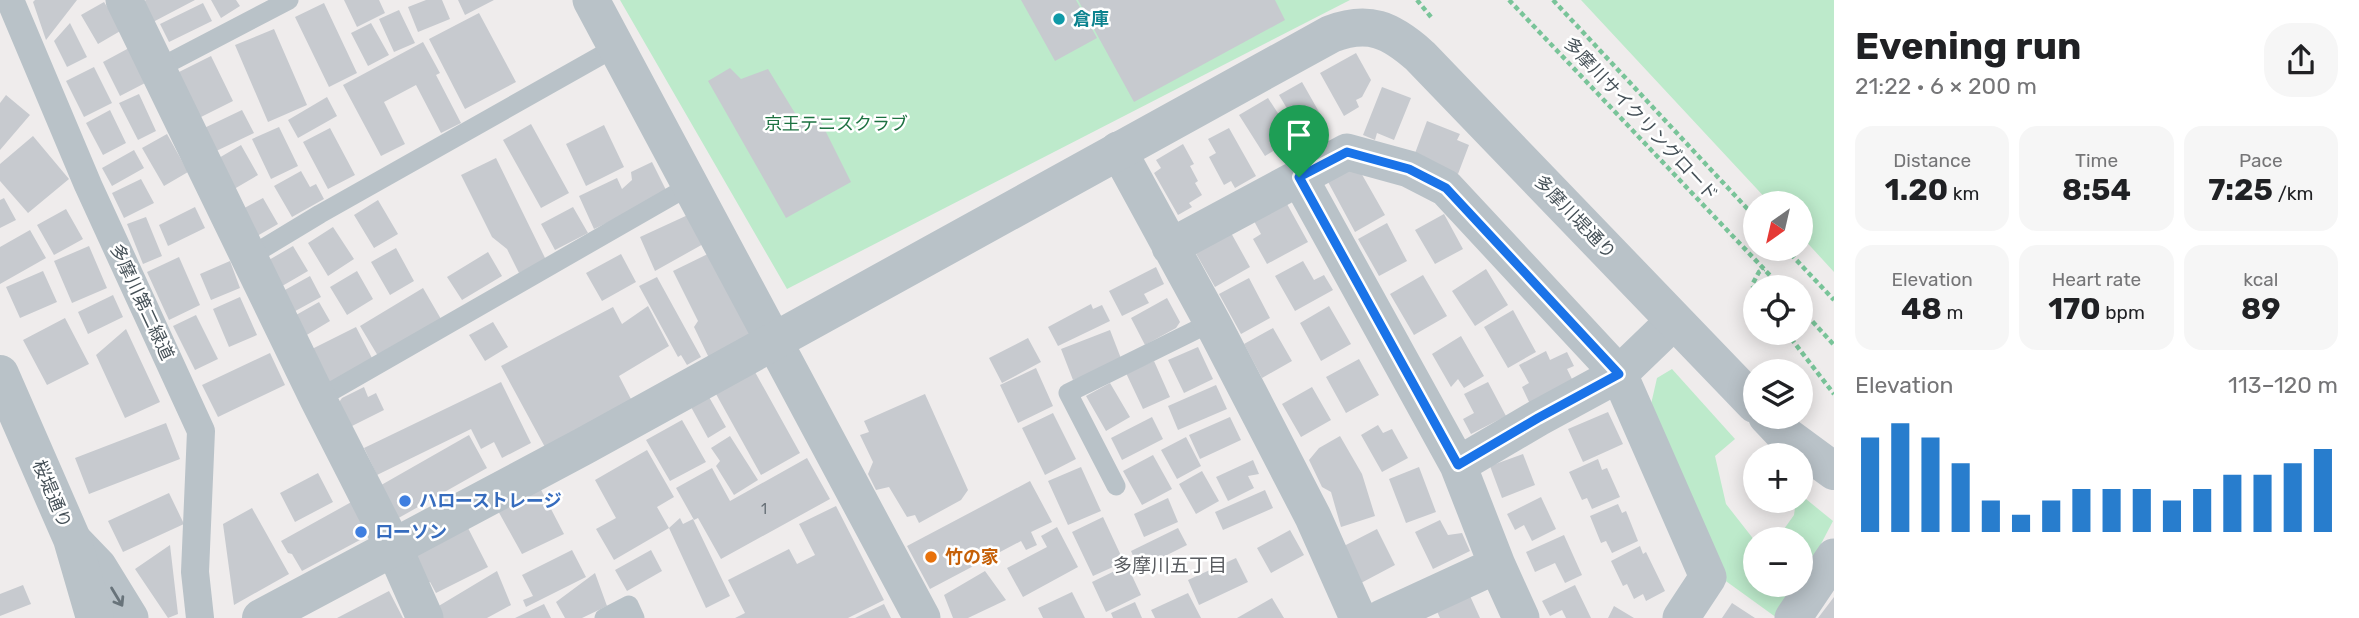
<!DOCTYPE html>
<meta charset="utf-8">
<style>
body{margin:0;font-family:Rubik,"Noto Sans JP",sans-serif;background:#f6f6f6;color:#202124;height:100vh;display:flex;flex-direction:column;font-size:26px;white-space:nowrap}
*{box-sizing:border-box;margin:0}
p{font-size:23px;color:#757577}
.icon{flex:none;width:38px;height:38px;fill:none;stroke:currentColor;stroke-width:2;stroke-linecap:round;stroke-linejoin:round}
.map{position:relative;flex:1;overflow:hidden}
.drawer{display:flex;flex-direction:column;background:#fff;width:525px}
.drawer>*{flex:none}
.needle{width:46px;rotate:214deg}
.controls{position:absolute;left:1743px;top:191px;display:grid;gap:14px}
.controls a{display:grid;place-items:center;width:70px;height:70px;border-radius:50%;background:#fff;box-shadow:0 4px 18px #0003;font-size:35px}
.pin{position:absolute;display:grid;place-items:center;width:60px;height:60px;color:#fff;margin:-72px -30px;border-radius:50% 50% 50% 0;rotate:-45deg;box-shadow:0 0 7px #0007}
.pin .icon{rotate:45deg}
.round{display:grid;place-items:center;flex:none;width:74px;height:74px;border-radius:28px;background:#f6f6f6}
.summary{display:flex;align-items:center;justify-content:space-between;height:119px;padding:0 21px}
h1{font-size:38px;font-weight:700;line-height:52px}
.stats{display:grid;grid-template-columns:repeat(3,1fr);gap:10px;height:119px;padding:7px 21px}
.stats div{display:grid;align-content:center;border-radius:18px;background:#f6f6f6;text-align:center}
.stats b{font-size:30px;font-weight:700}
.stats small{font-size:19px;font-weight:400}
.stats p{font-size:19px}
.chart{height:196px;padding:14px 21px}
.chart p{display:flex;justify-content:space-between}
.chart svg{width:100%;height:126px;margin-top:7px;stroke:#287dcd;stroke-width:6}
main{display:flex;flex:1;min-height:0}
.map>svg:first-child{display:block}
.green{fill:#bdeacb}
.building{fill:#c7cacf}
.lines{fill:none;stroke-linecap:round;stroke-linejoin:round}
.path{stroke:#79c499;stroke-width:4.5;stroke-dasharray:5 3.5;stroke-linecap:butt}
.service{stroke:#b9c2c8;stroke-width:19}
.pedestrian{stroke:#b9c2c8;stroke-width:28}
.minor{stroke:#b9c2c8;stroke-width:37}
.tertiary{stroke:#b9c2c8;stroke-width:38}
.oneway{stroke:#68737a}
.route-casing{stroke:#fff;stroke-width:14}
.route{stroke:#1a73e8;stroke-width:9}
.culture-dot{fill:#0f9aa8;stroke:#fff;stroke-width:2.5}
.shop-dot{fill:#3f7fe0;stroke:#fff;stroke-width:2.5}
.food-dot{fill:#e8710a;stroke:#fff;stroke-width:2.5}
.labels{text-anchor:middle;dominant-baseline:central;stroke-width:5;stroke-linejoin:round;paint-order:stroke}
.number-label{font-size:14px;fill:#666f76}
.culture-label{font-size:18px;font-weight:bold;fill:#0d838f;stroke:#fff;text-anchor:start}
.street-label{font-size:18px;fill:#465158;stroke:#fff}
.park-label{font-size:18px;fill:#1e7242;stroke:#fff}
.shop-label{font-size:18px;font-weight:bold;fill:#366cbe;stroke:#fff;text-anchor:start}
.food-label{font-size:18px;font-weight:bold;fill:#c56008;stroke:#fff;text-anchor:start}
.neighbourhood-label{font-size:19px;fill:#5a5d61;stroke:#fff}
</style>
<main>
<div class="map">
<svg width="1834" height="618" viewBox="0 0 1834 618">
<rect width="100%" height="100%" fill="#efecec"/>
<path class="green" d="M620 0H1350L787 289Z
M1581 0H1834V272L1801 236V203H1770Z
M1672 369 1735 439 1715 456 1726 504 1755 541V584L1799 585 1777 618 1723 579 1649 413 1657 378Z
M1801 495 1833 521 1801 582V539H1777L1794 515 1796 501 1801 500Z"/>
<path class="building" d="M35 0H77L46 40 33 2Z
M146 0H195L153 22 143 2Z
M211 0H236L240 6 221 18Z
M344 0H379L385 13 357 27Z
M426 0H442L450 19 418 32 408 7Z
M458 0H494L465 15Z
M1021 0H1076L1097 38 1055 61Z
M1078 0H1275L1285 20 1134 102Z
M104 2 122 30 98 44 81 15Z
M203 3 212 21 169 42 160 24Z
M324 3 357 73 329 87 295 17Z
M399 10 415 43 394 52 379 19Z
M479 13 516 82 465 109 429 39Z
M70 23 87 57 67 67 54 41Z
M371 23 389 55 368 66 351 33Z
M274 29 307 105 268 122 235 45Z
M423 42 440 73 436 75 461 123 441 133 416 85 384 102 405 144 381 156 343 85Z
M129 48 147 82 120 96 103 62Z
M1356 53 1371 80 1362 97 1356 100 1359 107 1344 116 1320 73Z
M211 56 233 101 195 120 173 75Z
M94 67 112 103 84 117 66 81Z
M730 68 741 79 768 69 801 123 818 116 851 182 786 218 708 81Z
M1302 82 1327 126 1319 131 1322 136 1308 144 1279 95Z
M1382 87 1411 98 1394 140 1377 133 1375 140 1363 135Z
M139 94 156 131 138 140 119 103Z
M6 95 30 115 0 150V103Z
M327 97 337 116 298 138 288 120Z
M1268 98 1294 138 1265 156 1239 115Z
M110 110 126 143 103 155 86 123Z
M242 110 254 133 212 153 200 130Z
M1427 121 1460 134 1457 140 1469 145 1458 174 1414 156Z
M531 124 569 193 541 208 503 140Z
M604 125 624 167 586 186 566 144Z
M279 127 298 166 271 179 252 139Z
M330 128 355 175 328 189 303 142Z
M1229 128 1256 176 1235 188 1231 181 1224 185 1209 157 1216 153 1208 139Z
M167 134 188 172 164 186 142 148Z
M33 136 69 179 28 213 0 181V164Z
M1183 144 1194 164 1190 166 1198 181 1195 183 1202 195 1189 203 1192 207 1178 215 1154 173 1161 168 1156 160Z
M241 145 258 175 229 192 212 162Z
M134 150 144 168 112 186 102 168Z
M496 158 546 260 519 273 507 249 492 237 461 175Z
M652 162 668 194 594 229 579 196 617 178 622 189 632 180 631 172Z
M1356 164 1385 215 1355 232 1327 180Z
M301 171 310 187 316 184 324 199 292 217 274 186Z
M141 179 154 203 124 218 112 193Z
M4 198 16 220 0 228V200Z
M263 198 278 224 252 239 237 212Z
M378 200 398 234 374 248 354 215Z
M1287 204 1308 242 1267 264 1253 239 1261 234 1254 221Z
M195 207 205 228 168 246 159 225Z
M573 207 588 233 555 250 541 224Z
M66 209 83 239 54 255 37 225Z
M690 214 705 243 655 271 640 237Z
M1444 214 1463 249 1435 264 1415 230Z
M146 217 162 256 143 264 127 224Z
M1387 223 1407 261 1379 276 1358 239Z
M333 227 354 259 328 276 308 243Z
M30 230 46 258 0 284V247Z
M1230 231 1250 267 1215 287 1194 250Z
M89 246 107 288 72 303 54 261Z
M293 246 308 271 277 289 262 264Z
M396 248 414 281 390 295 371 262Z
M718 249 761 334 710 360 694 327 698 321 673 271Z
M488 252 502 276 462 300 447 277Z
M621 254 636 282 602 301 586 273Z
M179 257 200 305 169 320 147 272Z
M230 261 240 288 211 300 200 274Z
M1303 261 1314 280 1324 275 1333 290 1295 311 1275 276Z
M1156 267 1164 284 1144 294 1149 303 1122 316 1109 291Z
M1486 269 1508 305 1475 326 1452 291Z
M43 271 57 302 20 318 6 287Z
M357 271 373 299 347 315 330 287Z
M1423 275 1447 316 1414 335 1390 294Z
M310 276 321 297 288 315 276 295Z
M657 277 701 357 687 365 681 355 678 357 639 286Z
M1249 278 1270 318 1241 334 1219 294Z
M423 288 441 319 378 356 360 326Z
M113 295 123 317 88 334 78 312Z
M240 297 257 335 229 347 213 309Z
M1167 298 1180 322 1176 328 1145 345 1131 318Z
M319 302 330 321 300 339 289 319Z
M1091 304 1093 309 1102 305 1110 321 1058 346 1048 327Z
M648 306 669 346 619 376 633 403 546 449 501 366 613 307 622 324Z
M1329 306 1351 344 1321 361 1300 323Z
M1513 310 1536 352 1508 368 1484 327Z
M196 315 218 359 195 370 173 326Z
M65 318 89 364 47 385 23 340Z
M493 322 508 347 485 361 469 335Z
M356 327 373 360 324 385 308 351Z
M1273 328 1292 361 1262 378 1244 344Z
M126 329 160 402 125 418 96 355Z
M1110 330 1122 361 1073 380 1061 349Z
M1461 336 1484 376 1464 388 1458 379 1451 387 1432 354Z
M1028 338 1041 362 1002 383 989 358Z
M1198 347 1213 379 1184 393 1168 360Z
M1546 351 1550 360 1567 352 1574 366 1567 369 1574 383 1530 404 1522 387 1529 383 1519 365Z
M270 353 285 385 218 417 202 385Z
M1359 359 1379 395 1346 413 1326 377Z
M1154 361 1170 397 1143 409 1126 373Z
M1036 368 1053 406 1018 423 1000 385Z
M755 372 800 453 761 475 716 394Z
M501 382 531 443 502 458 494 442 481 449 471 429 377 475 364 448Z
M1488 382 1506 416 1471 434 1463 419 1474 413 1464 394Z
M1110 383 1130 417 1106 431 1086 396Z
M1216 385 1227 409 1178 430 1168 406Z
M364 387 368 397 376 393 384 410 348 428 337 405 342 398Z
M1312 387 1331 420 1301 437 1282 404Z
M925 394 968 490 961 500 919 523 915 515 907 517 889 487 876 490 868 474 873 462 860 435 869 432 864 421Z
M709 397 726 427 708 438 691 407Z
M1608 412 1623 444 1583 462 1568 429Z
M1053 413 1076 459 1045 475 1022 428Z
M1152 417 1163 439 1122 460 1111 438Z
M1230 417 1241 440 1200 459 1189 435Z
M682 420 706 462 670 481 646 440Z
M166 423 180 459 89 494 75 458Z
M1378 425 1383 433 1392 429 1408 458 1382 472 1361 435Z
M469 435 487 468 395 520 376 488Z
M730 436 758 480 734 495 716 466 720 461 711 448Z
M1340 436 1362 474 1375 516 1341 527 1331 492 1322 487 1309 460 1319 448Z
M1186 437 1201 466 1177 479 1161 450Z
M647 450 674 497 657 507 669 528 680 518 683 524 693 519 730 596 706 608 669 528 614 560 596 529 616 518 595 480Z
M1523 454 1535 485 1502 498 1490 466Z
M1153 455 1172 489 1142 505 1123 471Z
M807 458 830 499 721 559 698 518 694 520 676 488 712 468 730 501Z
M1598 459 1602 470 1607 468 1620 497 1592 509 1587 498 1582 500 1569 472Z
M1253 460 1259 474 1248 476 1254 488 1228 501 1216 477Z
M1081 467 1101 511 1068 525 1048 481Z
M1419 467 1436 512 1406 523 1389 479Z
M1202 471 1219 501 1196 514 1179 484Z
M318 473 333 502 295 522 280 493Z
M1030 481 1052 522 1031 532 1037 545 1026 550 1021 541 930 589 907 546Z
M538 484 564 534 522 554 497 509Z
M1265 490 1273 508 1223 530 1215 512Z
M169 493 184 524 123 552 108 521Z
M1541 497 1556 529 1532 541 1524 525 1515 530 1507 514Z
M1168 498 1178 522 1144 537 1134 514Z
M355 500 373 533 302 571 292 554 288 553 281 541Z
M1618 504 1622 513 1626 511 1638 541 1612 553 1606 541 1601 543 1590 516Z
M836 506 884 600 848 618H735L745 613 728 580 789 549 797 564 815 555 799 524Z
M252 508 289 574 234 605 223 524Z
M1103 517 1124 562 1093 576 1072 532Z
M1440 520 1448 535 1462 533 1470 551 1433 569 1415 532Z
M1057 527 1078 567 1023 597 1007 568 1047 547 1041 536Z
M468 528 488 567 436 593 430 582 420 587 406 560Z
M1178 528 1187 545 1139 569 1131 551Z
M1377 529 1395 565 1361 583 1342 547Z
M1290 530 1304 555 1271 573 1257 548Z
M1564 535 1582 575 1565 583 1555 563 1535 572 1526 552Z
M170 545 178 614 168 618 135 569Z
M1640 546 1643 554 1646 552 1665 591 1646 601 1643 594 1634 599 1627 584 1623 586 1611 561Z
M572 550 586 577 526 607 523 600 533 596 522 575Z
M651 550 662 571 627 591 615 570Z
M1236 558 1248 582 1199 605 1188 580Z
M1127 565 1141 595 1106 612 1092 582Z
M497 571 511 605 487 618H437L432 610Z
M985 571 1006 600 968 618H953L944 595Z
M595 573 607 606 582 618H565L556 602Z
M23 585 31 604 0 616V594Z
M1575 585 1591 618H1566L1562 610 1550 616 1542 601Z
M1466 587 1480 618H1440L1433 602Z
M389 591 403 618H337Z
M1072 592 1085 618H1043L1038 608Z
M1188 593 1201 618H1155L1151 610Z
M1834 597V618H1818Z
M1272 598 1284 618H1237Z
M1135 602 1142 618H1113L1111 613Z
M1732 603 1755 618H1722Z
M544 604 551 618H515Z
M884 604 891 618H855Z
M1614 606 1634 618H1608Z"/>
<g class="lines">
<path class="path" d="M1417 0 1431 17
M1509 0 1781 287
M1553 0 1755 217
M1785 248 1834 300
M1755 290 1752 285 1759 272 1764 269
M1801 309 1834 345
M1786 332 1834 394"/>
<path class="service" d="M157 69 289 0
M249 257 320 214 616 47
M318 399 691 185
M1116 486 1068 393 1212 322
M604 618 629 605 635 618"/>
<path class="pedestrian" d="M10 0 88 185 201 431 195 572 200 618"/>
<path class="minor" d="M124 0 318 399 394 548 425 618
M591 0 922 618
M1118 150 1212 322 1313 517 1358 618
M1299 177 1458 465 1538 418 1619 374 1674 321
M1170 247 1347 152 1409 169 1446 188 1619 374 1708 577 1681 618
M1458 465 1497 565
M72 539 98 566 130 618
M1382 618 1497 565 1521 618
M1793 618 1834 557"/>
<path class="tertiary" d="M0 374 72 539 95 618
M1767 416 1785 435 1834 471
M261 618 584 446 1331 34C1368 20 1390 29 1420 56L1755 404"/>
</g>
<defs><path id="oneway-shaft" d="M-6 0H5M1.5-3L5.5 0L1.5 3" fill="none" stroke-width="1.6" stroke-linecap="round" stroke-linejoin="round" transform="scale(1.75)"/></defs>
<use class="oneway" href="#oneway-shaft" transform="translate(117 597) rotate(59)"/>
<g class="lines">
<g class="route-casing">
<path id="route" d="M1347 152 1409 169 1446 188 1619 374 1538 418 1458 465 1299 177Z"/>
</g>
<use href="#route" class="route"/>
</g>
<circle class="culture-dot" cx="1059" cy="19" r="7"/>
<g class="shop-dot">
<circle cx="405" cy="501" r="7"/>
<circle cx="361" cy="532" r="7"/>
</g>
<circle class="food-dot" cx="931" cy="557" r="7"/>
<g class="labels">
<g class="number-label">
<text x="764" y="509">1</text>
</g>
<g class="culture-label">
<text x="1073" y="19">倉庫</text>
</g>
<g class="street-label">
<text transform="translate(1641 119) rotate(47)">多摩川サイクリングロード</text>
<text transform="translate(1575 217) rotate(46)">多摩川堤通り</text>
<text transform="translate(142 302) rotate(65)">多摩川第二緑道</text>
<text transform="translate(52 494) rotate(67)">桜堤通り</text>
</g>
<g class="park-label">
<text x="836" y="124">京王テニスクラブ</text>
</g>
<g class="shop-label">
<text x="419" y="501">ハローストレージ</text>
<text x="375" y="532">ローソン</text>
</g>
<g class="food-label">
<text x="945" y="557">竹の家</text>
</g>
<g class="neighbourhood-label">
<text x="1170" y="565">多摩川五丁目</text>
</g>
</g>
</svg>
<div class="controls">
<a><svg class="needle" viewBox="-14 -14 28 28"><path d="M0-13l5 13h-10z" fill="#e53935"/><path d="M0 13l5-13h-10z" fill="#757577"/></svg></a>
<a><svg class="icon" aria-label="locate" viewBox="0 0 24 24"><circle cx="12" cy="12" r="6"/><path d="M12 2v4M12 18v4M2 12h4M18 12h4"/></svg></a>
<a><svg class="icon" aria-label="layers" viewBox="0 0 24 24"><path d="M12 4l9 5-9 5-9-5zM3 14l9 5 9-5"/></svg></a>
<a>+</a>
<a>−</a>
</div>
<div class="pin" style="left:1299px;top:177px;background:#1e9e55"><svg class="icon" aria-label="arrive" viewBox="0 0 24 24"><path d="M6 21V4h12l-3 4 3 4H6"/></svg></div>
</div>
<section class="drawer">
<div class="summary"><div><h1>Evening run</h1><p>21:22 · 6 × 200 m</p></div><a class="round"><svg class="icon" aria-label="share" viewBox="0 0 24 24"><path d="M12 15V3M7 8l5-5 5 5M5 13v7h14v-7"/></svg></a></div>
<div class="stats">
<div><p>Distance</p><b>1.20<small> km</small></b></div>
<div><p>Time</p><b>8:54</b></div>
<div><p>Pace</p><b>7:25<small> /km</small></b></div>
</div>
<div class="stats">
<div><p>Elevation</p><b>48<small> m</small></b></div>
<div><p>Heart rate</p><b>170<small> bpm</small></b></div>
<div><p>kcal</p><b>89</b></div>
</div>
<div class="chart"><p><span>Elevation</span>113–120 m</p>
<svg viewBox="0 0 160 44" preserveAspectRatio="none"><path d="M5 44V11M15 44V6M25 44V11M35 44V20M45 44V33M55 44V38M65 44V33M75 44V29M85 44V29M95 44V29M105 44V33M115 44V29M125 44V24M135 44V24M145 44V20M155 44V15"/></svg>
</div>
</section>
</main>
